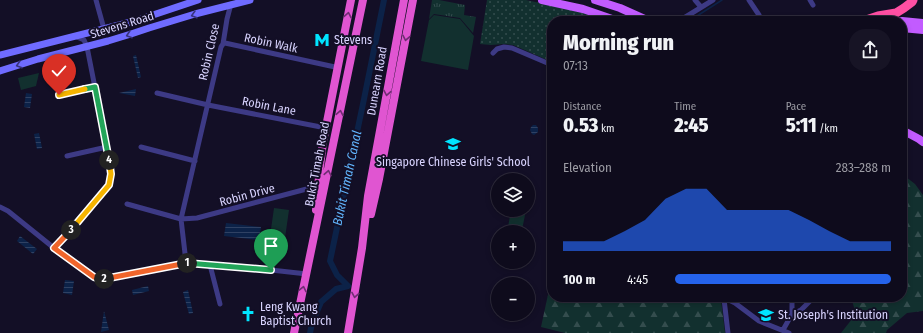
<!DOCTYPE html>
<meta charset="utf-8">
<style>
body{margin:0;font-family:"Fira Sans Condensed",sans-serif;background:#171425;color:#f1f3f6;height:100vh;display:flex;flex-direction:column;font-size:15px;white-space:nowrap}
*{box-sizing:border-box;margin:0}
p{font-size:13px;color:#9b9ba3}
.icon{flex:none;width:22px;height:22px;fill:none;stroke:currentColor;stroke-width:2;stroke-linecap:round;stroke-linejoin:round}
.map{position:relative;flex:1;overflow:hidden}
.panel{position:absolute;left:547px;top:16px;width:360px;height:286px;display:flex;flex-direction:column;background:#0e0b1c;border-radius:16px;box-shadow:0 2px 6px #0003,0 0 0 1px #2e2b3b}
.panel>*{flex:none}
.tools{position:absolute;left:491px;top:173px;display:grid;gap:8px}
.tools a{display:grid;place-items:center;width:44px;height:44px;border-radius:50%;background:#0e0b1c;box-shadow:0 2px 6px #0003,0 0 0 1px #2e2b3b;font-size:20px}
.pin{position:absolute;display:grid;place-items:center;width:34px;height:34px;color:#fff;margin:-41px -17px;border-radius:50% 50% 50% 0;rotate:-45deg;box-shadow:0 0 4px #0007}
.pin .icon{rotate:45deg}
.km{position:absolute;width:20px;height:20px;margin:-10px;border-radius:50%;background:#222;color:#fff;font-size:11px;line-height:20px;text-align:center}
.round{display:grid;place-items:center;flex:none;width:42px;height:42px;border-radius:16px;background:#171425}
.headline{display:flex;align-items:center;justify-content:space-between;height:68px;padding:0 16px}
h1{font-size:22px;font-weight:800;line-height:30px}
.figures{display:grid;grid-template-columns:repeat(3,1fr);gap:6px;height:68px;padding:4px 16px}
.figures div{display:grid;align-content:center}
.figures b{font-size:20px;font-weight:800}
.figures small{font-size:11px;font-weight:400}
.figures p{font-size:11px}
.chart{height:112px;padding:8px 16px}
.chart p{display:flex;justify-content:space-between}
.chart svg{width:100%;height:72px;margin-top:4px;fill:#2563eb;opacity:.7}
ul{padding:0 16px;list-style:none;font-size:13px}
li{display:grid;grid-template-columns:64px 48px 1fr;align-items:center;height:30px}
li i{height:10px;border-radius:5px;background:#2563eb}
.map>svg:first-child{display:block}
.grass{fill:url(#grass-tufts)}
.forest{fill:url(#forest-firs)}
.park{fill:url(#park-dots)}
.garden{fill:#12302f}
.water{fill:url(#water-rules)}
.lines{fill:none;stroke-linecap:round;stroke-linejoin:round}
.stream{stroke:#0c2248;stroke-width:1.5}
.canal{stroke:#0c2248;stroke-width:6}
.minor{stroke:#3d3a85;stroke-width:5}
.secondary{stroke:#6f6bff;stroke-width:7}
.primary{stroke:#c25bff;stroke-width:8}
.trunk{stroke:#e055d1;stroke-width:8}
.motorway{stroke:#ff4fa3;stroke-width:9}
.oneway{stroke:#38347d}
.oneway2{stroke:#6f2e73}
.split-1-casing{stroke:#fff;stroke-width:8}
.split-2-casing{stroke:#fff;stroke-width:8}
.split-3-casing{stroke:#fff;stroke-width:8}
.split-4-casing{stroke:#fff;stroke-width:8}
.split-5-casing{stroke:#fff;stroke-width:8}
.split-6-casing{stroke:#fff;stroke-width:8}
.split-1{stroke:#22a559;stroke-width:5}
.split-2{stroke:#f0652b;stroke-width:5}
.split-3{stroke:#f0652b;stroke-width:5}
.split-4{stroke:#f5b400;stroke-width:5}
.split-5{stroke:#22a559;stroke-width:5}
.split-6{stroke:#f5b400;stroke-width:5}
.labels{text-anchor:middle;dominant-baseline:central;stroke-width:4;stroke-linejoin:round;paint-order:stroke}
.street-label{font-size:12px;fill:#d9d4ff;stroke:#130f26}
.poi-label{font-size:12px;fill:#d9d4ff;stroke:#130f26;text-anchor:start}
.water-label{font-size:13px;font-style:italic;fill:#62b6ff;stroke:#130f26}
</style>
<div class="map">
<svg width="923" height="333" viewBox="0 0 923 333">
<defs>
<pattern id="grass-tufts" width="24" height="20" patternUnits="userSpaceOnUse"><rect width="24" height="20" fill="#12302f"/><path d="M3 7l-1-3M5 7V3M7 7l1-3M15 17l-1-3M17 17v-4M19 17l1-3" fill="none" stroke="#344d4e"/></pattern>
<pattern id="forest-firs" width="22" height="20" patternUnits="userSpaceOnUse"><rect width="22" height="20" fill="#12302f"/><path d="M5 1l3.5 6h-7zM16 11l3.5 6h-7z" fill="#344d4e"/></pattern>
<pattern id="park-dots" width="8" height="8" patternUnits="userSpaceOnUse"><rect width="8" height="8" fill="#12302f"/><path d="M2 2h.1M6 6h.1" fill="none" stroke="#344d4e" stroke-width="1.8" stroke-linecap="round"/></pattern>
<pattern id="water-rules" width="6" height="5" patternUnits="userSpaceOnUse"><rect width="6" height="5" fill="#0c2248"/><path d="M0 2.5h6" fill="none" stroke="#2f4163"/></pattern>
</defs>
<rect width="100%" height="100%" fill="#130f26"/>
<path class="grass" d="M432 0H439L465 5 464 15 476 17 473 33 460 18 434 14 429 19Z"/>
<path class="forest" d="M902 174 915 184 923 195V311L907 313 887 330 886 333H841L856 314 851 297H902Z
M552 276V297H637L641 301 644 297H720L721 300 725 333H565L541 327Z"/>
<path class="park" d="M487 0H526L582 12 608 21H552V62L513 45 504 44 491 45 480 44Z"/>
<path class="garden" d="M434 15 460 19 474 36 468 70 421 61 429 20Z
M39 73 36 86 21 90 18 78Z
M274 208 289 210 285 238 270 236Z
M511 210H526L522 230 508 227Z"/>
<path class="water" d="M136 55 141 77 138 78 133 56Z
M136 89 135 96 119 93Z
M26 93 32 94 30 108 24 107Z
M533 125H536L538 128V132L534 135 532 134 530 130 531 127Z
M39 133 42 148 37 149 34 134Z
M226 223 261 227 259 240 224 236Z
M20 236 37 249 33 254 17 241Z
M65 280 74 281 72 295 63 293Z
M148 286 149 291 133 295 132 290Z
M188 290 193 313 189 314 183 292Z
M104 311 109 330 101 332Z"/>
<g class="lines">
<path class="stream" d="M689 21 722 0"/>
<path class="canal" d="M348 286 337 275 330 261 364 99 384 0
M310 333 312 323 321 302 336 289 348 286"/>
<path class="minor" d="M96 0 104 29
M695 0 701 7
M749 0 759 15
M810 0 813 5
M679 21 713 0
M223 44 225 43 335 67 338 68
M493 53 497 49 504 47 512 48 552 65
M157 93 208 105 326 128
M59 95 95 87
M141 147 195 161
M67 156 107 147
M127 204 181 219 197 218 318 186
M0 207 8 211 54 248 94 277 103 279 186 262 271 270 307 274
M54 248 107 188C111 180 111 173 110 164L87 47 84 40 77 37
M186 262 181 219 221 47 223 44 227 19 231 4
M210 265 220 304
M723 297 724 299 728 333
M724 299H727L735 303 759 321 789 333
M792 314 801 310 814 297
M783 330 792 314V297"/>
<path class="secondary" d="M0 55 135 21 198 0
M0 71 38 59 108 41 131 34 149 28 195 14 250 0"/>
<path class="primary" d="M542 0 583 9 618 21
M595 0 620 8 649 21
M837 21 869 19 898 21
M902 21 923 23
M902 28 923 30
M902 130 919 139 923 142"/>
<path class="trunk" d="M316 210 320 166 323 142 351 0
M371 214 379 179 413 0
M294 333 363 0
M348 333 362 248 368 196 404 0"/>
<path class="motorway" d="M869 19 878 16 896 13 904 8 912 2 913 0"/>
</g>
<defs><path id="oneway-chevron" d="M-2-3.5L2.5 0L-2 3.5" fill="none" stroke-width="1.6" stroke-linecap="round" stroke-linejoin="round"/></defs>
<g class="oneway">
<use href="#oneway-chevron" transform="translate(194 15) rotate(164)"/>
<use href="#oneway-chevron" transform="translate(129 35) rotate(162)"/>
<use href="#oneway-chevron" transform="translate(19 65) rotate(164)"/>
</g>
<g class="oneway2">
<use href="#oneway-chevron" transform="translate(348 15) rotate(-79)"/>
<use href="#oneway-chevron" transform="translate(406 38) rotate(101)"/>
<use href="#oneway-chevron" transform="translate(387 93) rotate(100)"/>
<use href="#oneway-chevron" transform="translate(340 113) rotate(-79)"/>
<use href="#oneway-chevron" transform="translate(328 173) rotate(-79)"/>
<use href="#oneway-chevron" transform="translate(303 289) rotate(-78)"/>
<use href="#oneway-chevron" transform="translate(355 295) rotate(100)"/>
</g>
<g class="lines">
<g class="split-1-casing">
<path id="split-1" d="M187 263 271 270"/>
</g>
<g class="split-2-casing">
<path id="split-2" d="M104 279 187 263"/>
</g>
<g class="split-3-casing">
<path id="split-3" d="M71 230 54 248 94 277 99 279H104"/>
</g>
<g class="split-4-casing">
<path id="split-4" d="M71 230 109 185 111 174 109 160"/>
</g>
<g class="split-5-casing">
<path id="split-5" d="M85 89 95 87 109 160"/>
</g>
<g class="split-6-casing">
<path id="split-6" d="M59 95 85 89"/>
</g>
<use href="#split-1" class="split-1"/>
<use href="#split-2" class="split-2"/>
<use href="#split-3" class="split-3"/>
<use href="#split-4" class="split-4"/>
<use href="#split-5" class="split-5"/>
<use href="#split-6" class="split-6"/>
</g>
<defs>
<g id="metro-bare" transform="scale(1.2)"><path d="M-5.5 5V-5H-3L0 0L3-5H5.5V5H3V-.5L0 4L-3-.5V5Z" fill="#00e5ff" stroke="#130f26" stroke-width="2.5" paint-order="stroke"/></g>
<g id="school-bare" transform="scale(1.2)"><path d="M0-5L7-2L0 1L-7-2ZM-4 1L0 2.5L4 1V4Q0 6-4 4Z" fill="#00e5ff" stroke="#130f26" stroke-width="2.5" paint-order="stroke"/></g>
<g id="church-bare" transform="scale(1.2)"><path d="M-1.2-6h2.4v3.5h3.3v2.4h-3.3V6h-2.4V-.1h-3.3v-2.4h3.3Z" fill="#00e5ff" stroke="#130f26" stroke-width="2.5" paint-order="stroke"/></g>
</defs>
<g fill-rule="evenodd">
<use href="#metro-bare" x="322" y="40"/>
<use href="#school-bare" x="453" y="144"/>
<use href="#church-bare" x="248" y="314"/>
<use href="#school-bare" x="766" y="315"/>
</g>
<g class="labels">
<g class="street-label">
<text transform="translate(122 25) rotate(-17)">Stevens Road</text>
<text transform="translate(271 43) rotate(12)">Robin Walk</text>
<text transform="translate(209 52) rotate(-77)">Robin Close</text>
<text transform="translate(377 81) rotate(-80)">Dunearn Road</text>
<text transform="translate(269 106) rotate(11)">Robin Lane</text>
<text transform="translate(317 164) rotate(-79)">Bukit Timah Road</text>
<text transform="translate(247 195) rotate(-15)">Robin Drive</text>
</g>
<g class="poi-label">
<text x="334" y="40">Stevens</text>
<text x="453" y="162" text-anchor="middle">Singapore Chinese Girls' School</text>
<text x="260" y="307">Leng Kwang<tspan x="260" dy="14">Baptist Church</tspan></text>
<text x="778" y="315">St. Joseph's Institution</text>
</g>
<g class="water-label">
<text transform="translate(347 178) rotate(-78)">Bukit Timah Canal</text>
</g>
</g>
</svg>
<div class="tools">
<a><svg class="icon" aria-label="layers" viewBox="0 0 24 24"><path d="M12 4l9 5-9 5-9-5zM3 14l9 5 9-5"/></svg></a>
<a>+</a>
<a>−</a>
</div>
<div class="pin" style="left:271px;top:270px;background:#1e9e55"><svg class="icon" aria-label="arrive" viewBox="0 0 24 24"><path d="M6 21V4h12l-3 4 3 4H6"/></svg></div>
<div class="pin" style="left:59px;top:95px;background:#d93025"><svg class="icon" aria-label="check" viewBox="0 0 24 24"><path d="M5 12l5 5 9-10"/></svg></div>
<b class="km" style="left:187px;top:263px">1</b>
<b class="km" style="left:104px;top:279px">2</b>
<b class="km" style="left:71px;top:230px">3</b>
<b class="km" style="left:109px;top:160px">4</b>
<section class="panel">
<div class="headline"><div><h1>Morning run</h1><p>07:13</p></div><a class="round"><svg class="icon" aria-label="share" viewBox="0 0 24 24"><path d="M12 15V3M7 8l5-5 5 5M5 13v7h14v-7"/></svg></a></div>
<div class="figures">
<div><p>Distance</p><b>0.53<small> km</small></b></div>
<div><p>Time</p><b>2:45</b></div>
<div><p>Pace</p><b>5:11<small> /km</small></b></div>
</div>
<div class="chart"><p><span>Elevation</span>283–288 m</p>
<svg viewBox="0 0 160 44" preserveAspectRatio="none"><path d="M0 44V38L10 38L20 38L30 32L40 25L50 12L60 6L70 6L80 19L90 19L100 19L110 19L120 25L130 32L140 38L150 38L160 38V44z"/></svg>
</div>
<ul>
<li><b>100 m</b>4:45<i style="width:100%"></i></li>
</ul>
</section>
</div>
